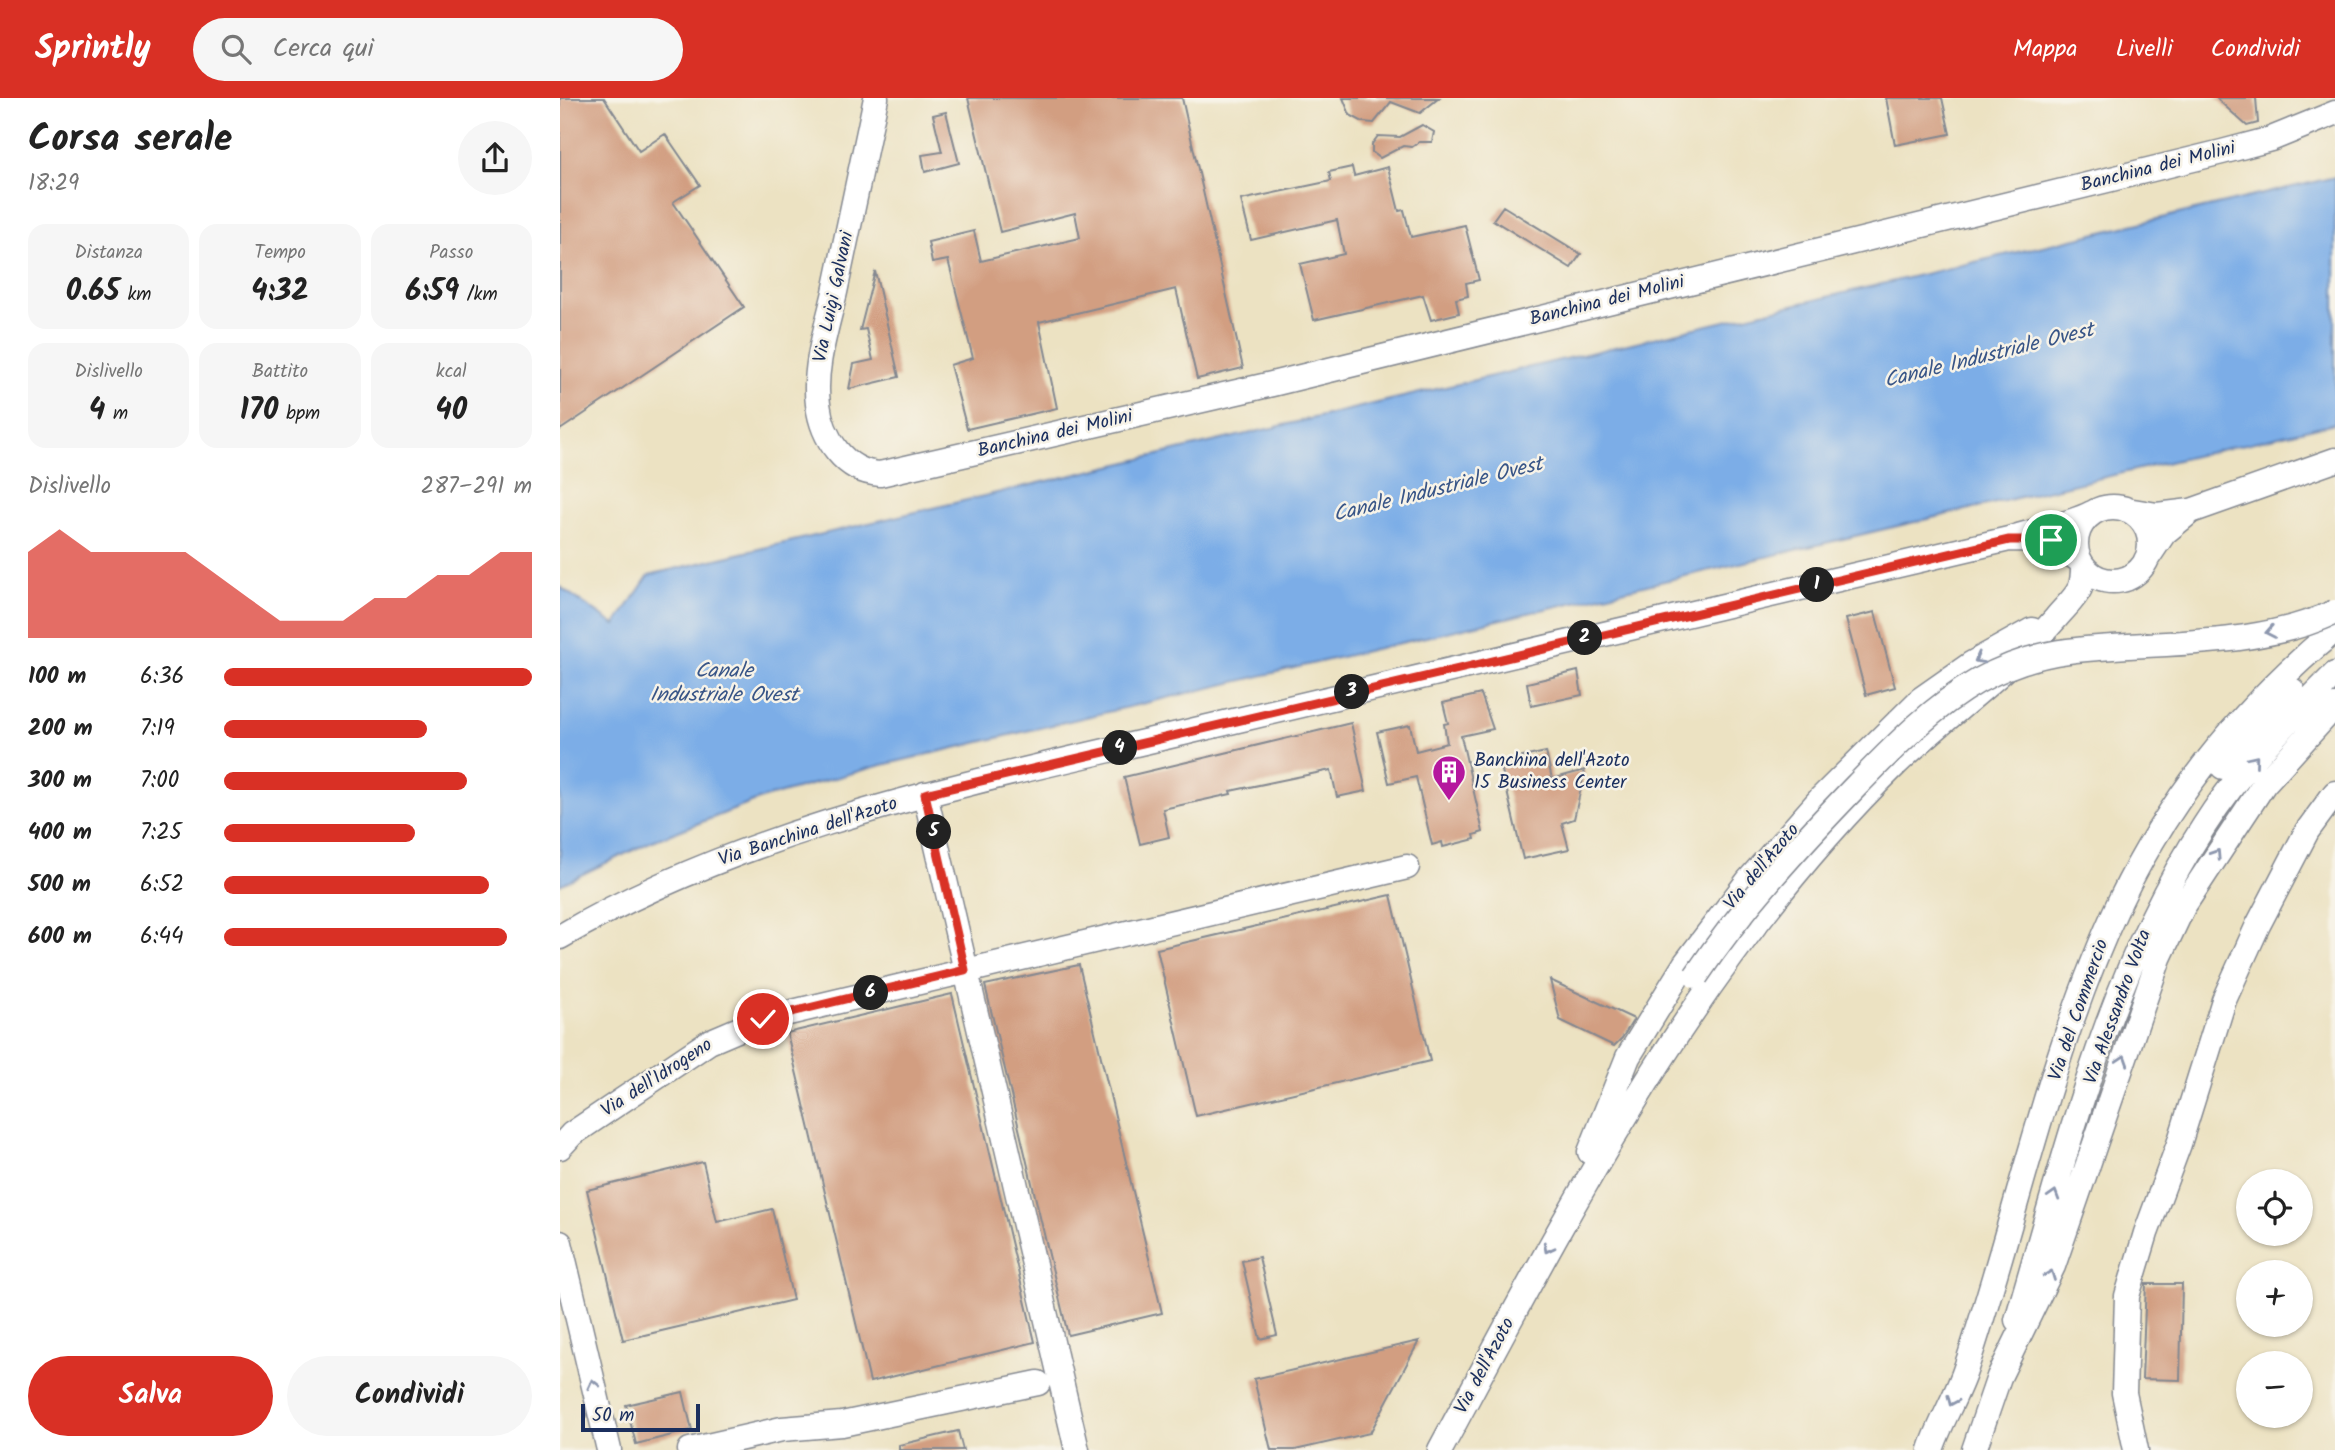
<!DOCTYPE html>
<html lang="it">
<meta charset="utf-8">
<style>
body{margin:0;font-family:Kalam,sans-serif;background:#f6f6f6;color:#222;height:100vh;display:flex;flex-direction:column;font-size:26px;white-space:nowrap}
*{box-sizing:border-box;margin:0}
p{font-size:23px;color:#767676}
.icon{flex:none;width:38px;height:38px;fill:none;stroke:currentColor;stroke-width:2;stroke-linecap:round;stroke-linejoin:round}
.map{position:relative;flex:1;overflow:hidden}
.panel{display:flex;flex-direction:column;background:#fff;width:560px}
.panel>*{flex:none}
.buttons{position:absolute;left:1676px;top:1071px;display:grid;gap:14px}
.buttons a{display:grid;place-items:center;width:77px;height:77px;border-radius:50%;background:#fff;box-shadow:0 2px 5px #0004;font-size:35px}
.scale{position:absolute;left:21px;bottom:18px;width:119px;box-sizing:border-box;padding-left:7px;border:4px solid #1b2f5e;border-top:0;font-size:19px;line-height:24px;white-space:nowrap;color:#1b2f5e;-webkit-text-stroke:5px #f7f3e8;paint-order:stroke}
.pin{position:absolute;display:grid;place-items:center;width:60px;height:60px;color:#fff;margin:-30px;border:4px solid #fff;border-radius:50%;box-shadow:0 2px 7px #0007}
.km{position:absolute;width:35px;height:35px;margin:-18px;border-radius:50%;background:#222;color:#fff;font-size:19px;line-height:35px;text-align:center}
.round{display:grid;place-items:center;flex:none;width:74px;height:74px;border-radius:37px;background:#f6f6f6}
.head{display:flex;align-items:center;justify-content:space-between;height:119px;padding:0 28px}
h1{font-size:38px;font-weight:700;line-height:52px}
.figures{display:grid;grid-template-columns:repeat(3,1fr);gap:10px;height:119px;padding:7px 28px}
.figures div{display:grid;align-content:center;border-radius:18px;background:#f6f6f6;text-align:center}
.figures b{font-size:30px;font-weight:700}
.figures small{font-size:19px;font-weight:400}
.figures p{font-size:19px}
.chart{height:196px;padding:14px 28px}
.chart p{display:flex;justify-content:space-between}
.chart svg{width:100%;height:126px;margin-top:7px;fill:#d93025;opacity:.7}
.button{display:flex;gap:14px;margin-top:auto;padding:14px 28px}
.button a{flex:1;height:80px;border-radius:42px;background:#d93025;color:#fff;font-size:28px;font-weight:700;line-height:80px;text-align:center}
.button a+a{background:#f6f6f6;color:#222}
ul{padding:0 28px;list-style:none;font-size:23px}
li{display:grid;grid-template-columns:112px 84px 1fr;align-items:center;height:52px}
li i{height:18px;border-radius:9px;background:#d93025}
header{display:flex;align-items:center;gap:42px;box-sizing:border-box;height:98px;padding:0 35px;background:#d93025;color:#fff}
header strong{font-size:33px}
nav{display:flex;gap:38px;margin-inline-start:auto;font-size:24px}
.search{width:490px;height:63px;background:#f6f6f6;display:flex;align-items:center;gap:18px;box-sizing:border-box;padding:0 24px;border-radius:38px;color:#767676;font-size:26px}
main{display:flex;flex:1;min-height:0}
.map>svg:first-child{display:block}
.water{fill:#7bade7;stroke:#4b6ea2;stroke-width:2}
.building{fill:#d29e81}
.lines{fill:none;stroke-linecap:round;stroke-linejoin:round}
.minor-casing{stroke:#848890;stroke-width:27}
.minor{stroke:#fff;stroke-width:24}
.minor-bridge-casing{stroke:#848890;stroke-width:27;stroke-linecap:butt}
.minor-bridge{stroke:#fff;stroke-width:24}
.oneway{stroke:#8d97ae}
.route-casing{stroke:#fff;stroke-width:14}
.route{stroke:#d93025;stroke-width:9}
.labels{text-anchor:middle;dominant-baseline:central;stroke-width:5;stroke-linejoin:round;paint-order:stroke}
.street-label{font-size:19px;fill:#1b2f5e;stroke:#f7f3e8}
.poi-label{font-size:19px;fill:#1b2f5e;stroke:#f7f3e8;text-anchor:start}
.water-label{font-size:21px;font-style:italic;fill:#385587;stroke:#f7f3e8}
</style>
<header>
<strong>Sprintly</strong>
<div class="search"><svg class="icon" aria-label="search" viewBox="0 0 24 24"><circle cx="10" cy="10" r="6"/><path d="M15 15l6 6"/></svg>Cerca qui</div>
<nav><a>Mappa</a><a>Livelli</a><a>Condividi</a></nav>
</header>
<main>
<section class="panel">
<div class="head"><div><h1>Corsa serale</h1><p>18:29</p></div><a class="round"><svg class="icon" aria-label="share" viewBox="0 0 24 24"><path d="M12 15V3M7 8l5-5 5 5M5 13v7h14v-7"/></svg></a></div>
<div class="figures">
<div><p>Distanza</p><b>0.65<small> km</small></b></div>
<div><p>Tempo</p><b>4:32</b></div>
<div><p>Passo</p><b>6:59<small> /km</small></b></div>
</div>
<div class="figures">
<div><p>Dislivello</p><b>4<small> m</small></b></div>
<div><p>Battito</p><b>170<small> bpm</small></b></div>
<div><p>kcal</p><b>40</b></div>
</div>
<div class="chart"><p><span>Dislivello</span>287–291 m</p>
<svg viewBox="0 0 160 44" preserveAspectRatio="none"><path d="M0 44V14L10 6L20 14L30 14L40 14L50 14L60 22L70 30L80 38L90 38L100 38L110 30L120 30L130 22L140 22L150 14L160 14V44z"/></svg>
</div>
<ul>
<li><b>100 m</b>6:36<i style="width:100%"></i></li>
<li><b>200 m</b>7:19<i style="width:66%"></i></li>
<li><b>300 m</b>7:00<i style="width:79%"></i></li>
<li><b>400 m</b>7:25<i style="width:62%"></i></li>
<li><b>500 m</b>6:52<i style="width:86%"></i></li>
<li><b>600 m</b>6:44<i style="width:92%"></i></li>
</ul>
<div class="button"><a>Salva</a><a>Condividi</a></div>
</section>
<div class="map">
<svg width="1775" height="1352" viewBox="0 0 1775 1352">
<rect width="100%" height="100%" fill="#f7f3e8"/>
<filter id="ink" filterUnits="userSpaceOnUse"><feTurbulence type="fractalNoise" baseFrequency=".0143" numOctaves="2"/><feDisplacementMap in="SourceGraphic" scale="14" xChannelSelector="R" yChannelSelector="G"/><feConvolveMatrix kernelMatrix="1 2 1 2 8 2 1 2 1" color-interpolation-filters="sRGB"/></filter>
<filter id="wash" filterUnits="userSpaceOnUse"><feTurbulence type="fractalNoise" baseFrequency=".00686" numOctaves="4" result="noise"/><feDisplacementMap in="SourceGraphic" scale="28" xChannelSelector="R" yChannelSelector="G"/><feGaussianBlur stdDeviation="1.57" result="paint"/><feColorMatrix in="noise" values="0 0 0 0 0 0 0 0 0 0 0 0 0 0 0 0 0 1.4 0 .05"/><feComposite in="paint" operator="in"/></filter>
<g filter="url(#wash)">
<rect width="100%" height="100%" fill="#ece2c2"/>
<path class="water" d="M1775 79V325L314 669 204 700 90 744 0 787V489L55 527 89 477Z"/>
<g id="blocks">
<path class="building" d="M0 0H44L79 53 105 36 140 87 113 104 184 209 0 332Z
M408 0H622L683 270 637 281 616 191 479 224 497 310 407 331 390 267 413 260 388 162 372 165 368 144 414 133 421 163 520 140 515 115 440 134Z
M783 0H879L860 15 831 4 814 25 803 24 790 17Z
M1326 0H1382L1390 36 1335 47Z
M1656 0H1696L1698 25 1687 28Z
M386 14 399 65 365 74 362 57 382 54 373 17Z
M862 27 874 34 872 44H859L852 49 843 48 820 60 812 54V46L818 38 840 39Z
M792 69 794 78 828 69 839 113 844 112 851 139 905 127 919 182 906 185 908 198 896 201 899 215 871 222 863 197 754 222 740 166 784 156 777 122 691 142 681 102 771 83 769 74Z
M943 108 1021 156 1011 170 933 122Z
M315 173 339 279 289 291 294 266 313 262 306 231 300 232Z
M1315 514 1335 589 1306 597 1286 521Z
M1018 573 1022 597 971 608 967 585Z
M921 596 933 631 901 638 923 734 914 737 915 741 883 749 882 744 872 747 856 679 829 685 817 634 850 627 856 653 887 645 884 626 888 625 883 605Z
M791 625 806 693 777 699 771 672 670 693 671 696 603 711 609 739 580 746 564 679Z
M986 654 992 681 1025 672 1014 721 1002 725 1009 751 963 761 940 664Z
M831 797 870 963 636 1018 597 851Z
M519 867 602 1215 508 1237 425 887Z
M990 882 1074 921 1062 940 1054 948 1000 922Z
M392 896 475 1244 310 1284 227 935Z
M143 1064 157 1124 212 1111 233 1202 63 1242 27 1092Z
M699 1159 717 1237 700 1241 682 1163Z
M1586 1186H1622L1620 1282 1582 1281Z
M859 1243 810 1335 735 1352H711L694 1281Z
M123 1294 132 1332 76 1346 66 1307Z
M398 1333 403 1352H339V1347Z"/>
</g>
</g>
<g filter="url(#ink)">
<use href="#blocks" fill-opacity="0" stroke="#848890" stroke-width="2"/>
<g class="lines">
<g class="minor-casing">
<path id="minor" d="M316 0C302 65 289 130 275 194 267 229 253 270 258 306 262 339 284 374 320 376L712 286 1662 54 1711 41 1775 15
M1516 446a37 37 0 1 1 74 0a37 37 0 1 1-74 0Z
M1567 412 1597 417 1631 413 1604 435 1586 462
M1631 413 1775 362
M1519 462 1491 442 1449 441C1477 431 1505 429 1532 415
M1663 669 1732 592
M365 696 517 1352
M0 839C193 726 416 684 631 633 903 568 1176 506 1449 441
M0 1049 12 1036 149 944 203 921 847 769
M1030 1054 1068 959 1125 866 1188 783 1262 699 1361 601 1411 566 1472 532
M0 1145 49 1352
M1457 1222C1507 1054 1547 877 1644 728 1680 671 1728 623 1775 576
M130 1352 222 1331 282 1326 478 1285
M880 1352C1011 1109 1136 862 1336 666 1388 616 1449 575 1496 520 1504 510 1515 501 1520 490 1523 483 1523 475 1523 468
M1371 1352C1380 1324 1397 1298 1406 1270 1458 1115 1490 951 1560 803 1611 697 1685 607 1775 532
M1414 1352 1439 1279 1493 1168 1599 860 1623 809 1704 686 1775 608
M1576 1352 1564 1295 1567 1198 1586 1135 1619 1046 1664 902 1698 827 1747 733 1775 695"/>
</g>
<use href="#minor" class="minor"/>
<g class="minor-bridge-casing">
<path id="minor-bridge" d="M1136 878C1183 808 1239 747 1297 687 1333 650 1372 609 1418 583 1445 568 1477 557 1508 553 1596 542 1693 552 1775 514"/>
</g>
<use href="#minor-bridge" class="minor-bridge"/>
</g>
<defs><path id="oneway-chevron" d="M-2-3.5L2.5 0L-2 3.5" fill="none" stroke-width="1.6" stroke-linecap="round" stroke-linejoin="round" transform="scale(1.75)"/></defs>
<g class="oneway">
<use href="#oneway-chevron" transform="translate(1710 534) rotate(169)"/>
<use href="#oneway-chevron" transform="translate(1419 561) rotate(152)"/>
<use href="#oneway-chevron" transform="translate(1694 662) rotate(-50)"/>
<use href="#oneway-chevron" transform="translate(1656 756) rotate(-57)"/>
<use href="#oneway-chevron" transform="translate(1563 962) rotate(-72)"/>
<use href="#oneway-chevron" transform="translate(1494 1097) rotate(-73)"/>
<use href="#oneway-chevron" transform="translate(988 1150) rotate(118)"/>
<use href="#oneway-chevron" transform="translate(1490 1177) rotate(-69)"/>
<use href="#oneway-chevron" transform="translate(33 1286) rotate(-103)"/>
<use href="#oneway-chevron" transform="translate(1392 1303) rotate(114)"/>
</g>
</g>
<g class="lines" filter="url(#ink)">
<g class="route-casing">
<path id="route" d="M203 921 405 872 365 696 1449 442H1491"/>
</g>
<use href="#route" class="route"/>
</g>
<defs>
<g id="building-pin" transform="scale(1.75)"><path d="M0 17L-7.5 6A9.5 9.5 0 1 1 7.5 6Z" fill="#b5179e" stroke="#f7f3e8"/><path d="M-4-6H4V6H1V3H-1V6H-4ZM-2.5-4.3h1.7v1.8h-1.7ZM.8-4.3h1.7v1.8H.8ZM-2.5-1h1.7V.8h-1.7ZM.8-1h1.7V.8H.8Z" fill="#fff"/></g>
</defs>
<g fill-rule="evenodd">
<use href="#building-pin" x="889" y="674"/>
</g>
<g class="labels">
<g class="street-label">
<text transform="translate(1598 69) rotate(-14)">Banchina dei Molini</text>
<text transform="translate(274 199) rotate(-78)">Via Luigi Galvani</text>
<text transform="translate(1047 203) rotate(-14)">Banchina dei Molini</text>
<text transform="translate(495 336) rotate(-13)">Banchina dei Molini</text>
<text transform="translate(248 734) rotate(-18)">Via Banchina dell'Azoto</text>
<text transform="translate(1202 769) rotate(-50)">Via dell'Azoto</text>
<text transform="translate(1558 909) rotate(-70)">Via Alessandro Volta</text>
<text transform="translate(1519 912) rotate(-71)">Via del Commercio</text>
<text transform="translate(97 980) rotate(-33)">Via dell'Idrogeno</text>
<text transform="translate(925 1268) rotate(-62)">Via dell'Azoto</text>
</g>
<g class="poi-label">
<text x="914" y="663">Banchina dell'Azoto<tspan x="914" dy="22">15 Business Center</tspan></text>
</g>
<g class="water-label">
<text transform="translate(1429 258) rotate(-14)">Canale Industriale Ovest</text>
<text transform="translate(878 392) rotate(-14)">Canale Industriale Ovest</text>
<text x="164" y="573">Canale<tspan x="164" dy="24">Industriale Ovest</tspan></text>
</g>
</g>
</svg>
<div class="buttons">
<a><svg class="icon" aria-label="locate" viewBox="0 0 24 24"><circle cx="12" cy="12" r="6"/><path d="M12 2v4M12 18v4M2 12h4M18 12h4"/></svg></a>
<a>+</a>
<a>−</a>
</div>
<div class="scale">50 m</div>
<div class="pin" style="left:1491px;top:442px;background:#1e9e55"><svg class="icon" aria-label="arrive" viewBox="0 0 24 24"><path d="M6 21V4h12l-3 4 3 4H6"/></svg></div>
<div class="pin" style="left:203px;top:921px;background:#d93025"><svg class="icon" aria-label="check" viewBox="0 0 24 24"><path d="M5 12l5 5 9-10"/></svg></div>
<b class="km" style="left:1257px;top:487px">1</b>
<b class="km" style="left:1025px;top:540px">2</b>
<b class="km" style="left:792px;top:594px">3</b>
<b class="km" style="left:560px;top:650px">4</b>
<b class="km" style="left:374px;top:734px">5</b>
<b class="km" style="left:311px;top:895px">6</b>
</div>
</main>
